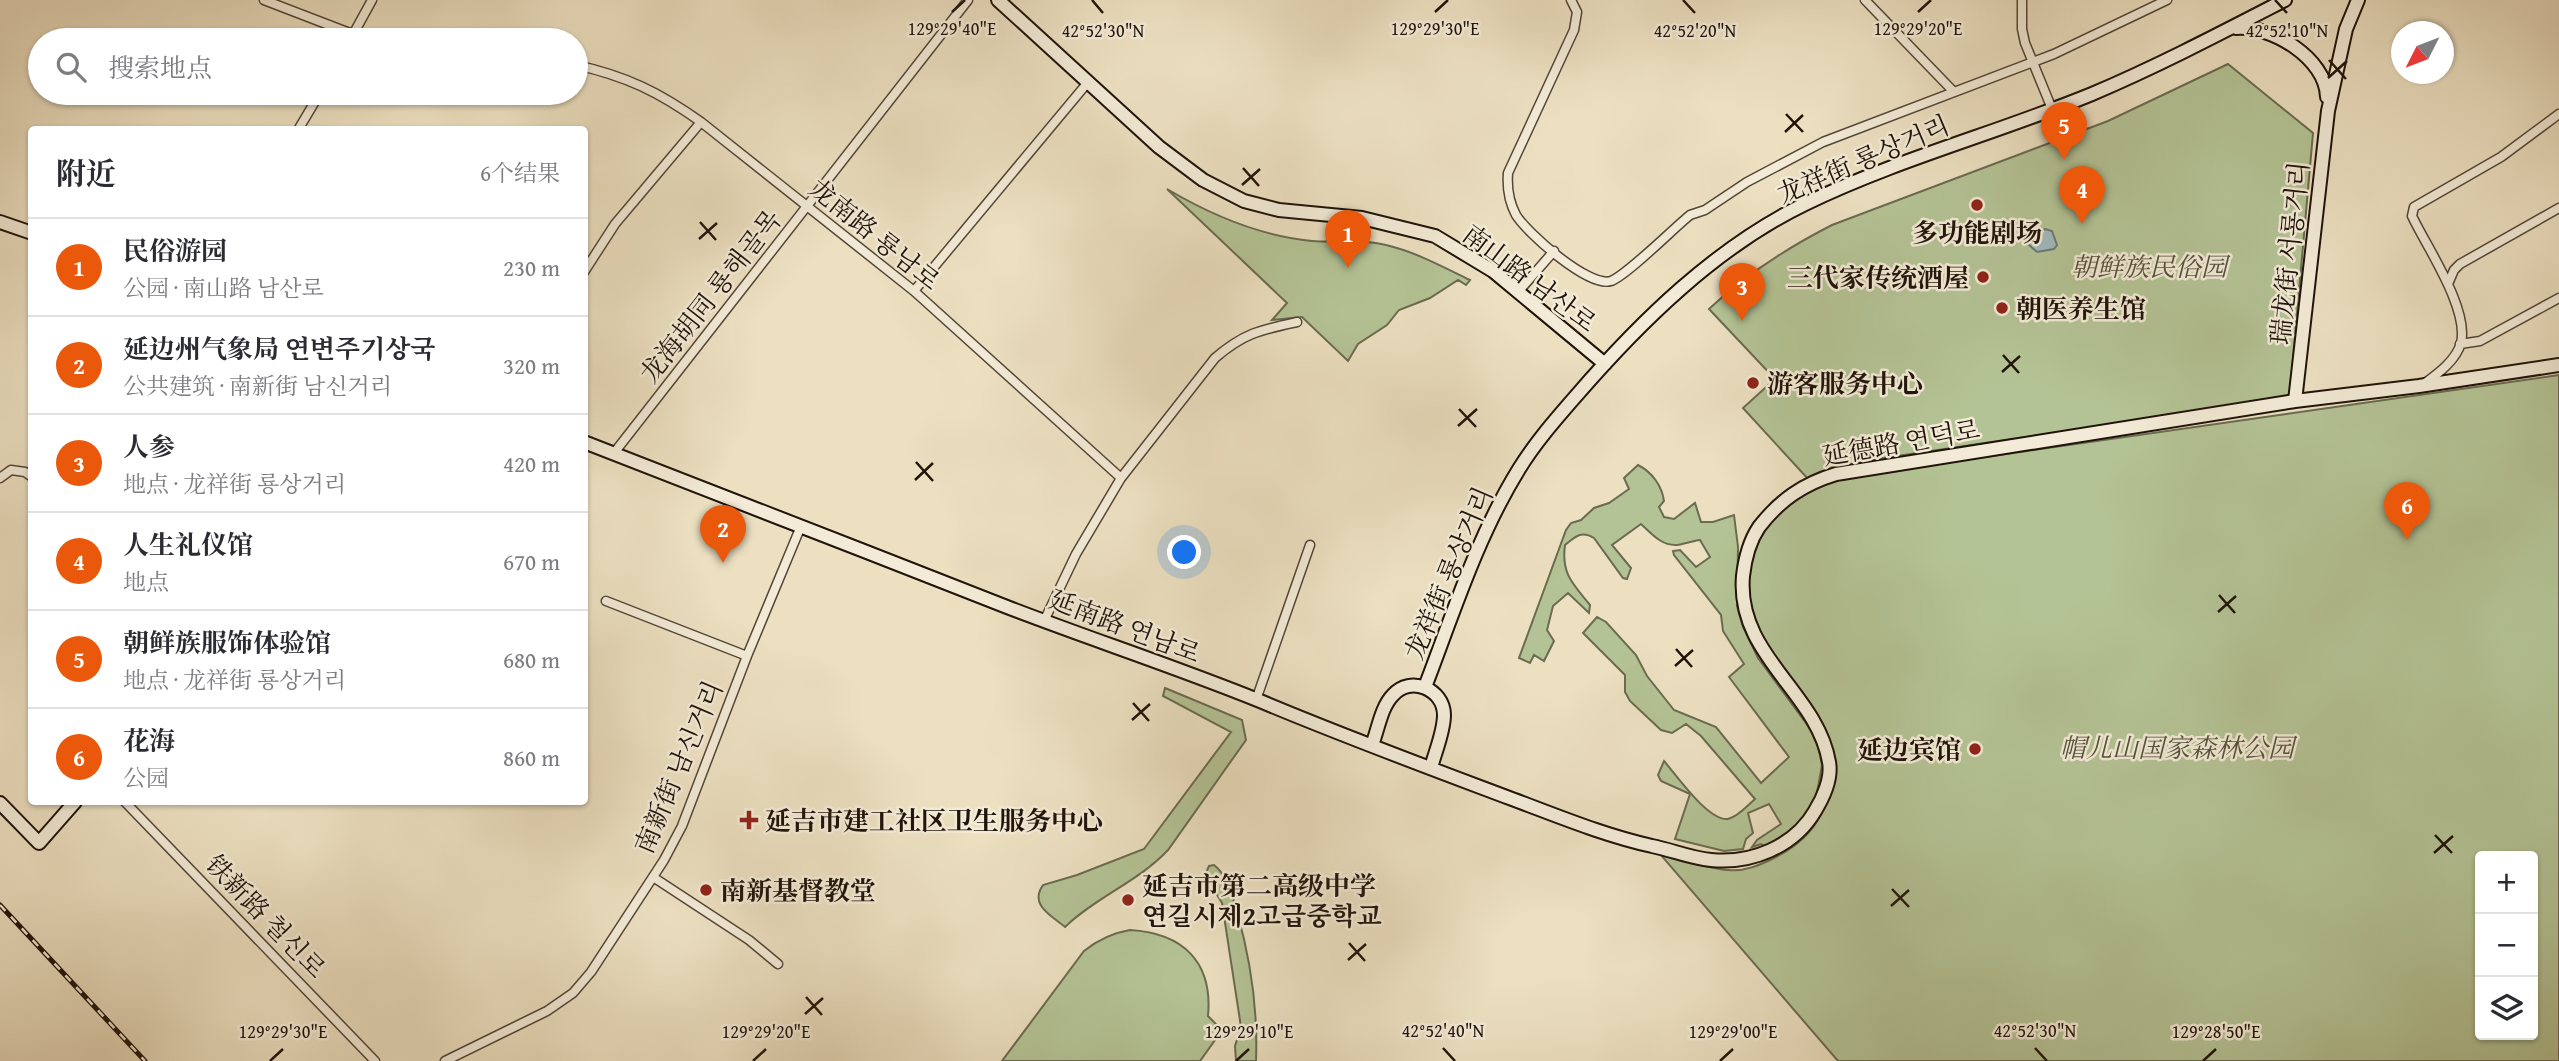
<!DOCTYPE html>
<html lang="zh">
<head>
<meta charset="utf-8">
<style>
  :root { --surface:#fff; --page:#f2f2f3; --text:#2b2b33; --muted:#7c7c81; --line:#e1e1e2; --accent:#ea580c }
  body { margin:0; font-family:"Gentium Book Plus","Noto Serif SC","Noto Serif KR",serif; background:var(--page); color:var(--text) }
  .controls { position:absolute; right:21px; bottom:21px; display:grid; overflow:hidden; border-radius:7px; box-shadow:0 2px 5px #0004 }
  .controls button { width:63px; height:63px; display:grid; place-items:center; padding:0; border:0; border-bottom:2px solid var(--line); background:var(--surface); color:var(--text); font:35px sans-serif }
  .compass { position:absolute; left:2391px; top:21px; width:63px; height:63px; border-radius:50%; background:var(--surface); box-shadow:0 2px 5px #0004; rotate:228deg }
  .you { position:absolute; left:1185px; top:553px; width:24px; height:24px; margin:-18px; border:5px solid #fff; border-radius:50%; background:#1a73e8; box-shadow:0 0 0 10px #1a73e833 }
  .badge { display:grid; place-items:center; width:46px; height:46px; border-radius:50%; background:var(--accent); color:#fff; font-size:23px; font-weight:700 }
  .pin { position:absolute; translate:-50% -58px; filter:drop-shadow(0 2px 4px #0008) }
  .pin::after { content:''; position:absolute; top:37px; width:24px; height:21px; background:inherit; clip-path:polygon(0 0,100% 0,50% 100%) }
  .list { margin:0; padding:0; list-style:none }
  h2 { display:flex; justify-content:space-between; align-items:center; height:91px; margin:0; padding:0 28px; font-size:30px }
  h2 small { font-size:23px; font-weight:400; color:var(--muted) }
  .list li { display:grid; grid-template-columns:46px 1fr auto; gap:21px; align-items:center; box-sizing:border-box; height:98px; padding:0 28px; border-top:2px solid var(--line) }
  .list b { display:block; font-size:26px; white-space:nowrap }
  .list p { margin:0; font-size:23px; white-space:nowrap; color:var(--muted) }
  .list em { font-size:23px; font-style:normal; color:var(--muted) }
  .icon { flex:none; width:38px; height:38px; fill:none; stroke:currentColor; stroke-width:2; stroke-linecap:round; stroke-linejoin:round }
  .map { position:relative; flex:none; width:2559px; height:1061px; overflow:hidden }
  .search { position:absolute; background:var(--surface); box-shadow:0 2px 5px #0004; left:28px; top:28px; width:560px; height:77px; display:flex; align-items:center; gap:18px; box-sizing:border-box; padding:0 24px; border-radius:38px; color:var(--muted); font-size:26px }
  .panel { position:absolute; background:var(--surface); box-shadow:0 2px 5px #0004; left:28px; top:126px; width:560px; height:679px; border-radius:7px }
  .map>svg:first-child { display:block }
  .green { fill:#b4c395; stroke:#6a6b50; stroke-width:2; fill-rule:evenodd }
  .water { fill:#9fbabf; stroke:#6c7777; stroke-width:2 }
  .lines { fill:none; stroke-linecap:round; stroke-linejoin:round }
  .street-casing { stroke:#524638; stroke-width:11 }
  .secondary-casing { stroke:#1f130a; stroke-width:16 }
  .street { stroke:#f3ebd7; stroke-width:8 }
  .secondary { stroke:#f3ebd7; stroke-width:12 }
  .rail-casing { stroke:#1f130a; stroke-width:5 }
  .rail { stroke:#f3ebd7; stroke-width:2.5; stroke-dasharray:8; stroke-linecap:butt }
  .ticks { fill:none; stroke:#1f130a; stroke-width:2.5 }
  .poi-dot { fill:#8f2418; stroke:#f3ebd7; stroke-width:2.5 }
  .labels { text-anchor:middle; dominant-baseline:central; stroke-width:5; stroke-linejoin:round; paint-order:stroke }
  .street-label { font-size:26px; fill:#1f130a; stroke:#f3ebd7 }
  .poi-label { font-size:26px; font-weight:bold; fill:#1f130a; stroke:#f3ebd7; text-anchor:start }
  .park-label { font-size:26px; font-style:italic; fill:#53513b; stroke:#f3ebd7 }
  .ticks-label { font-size:18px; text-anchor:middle; fill:#1f130a; stroke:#f3ebd7; stroke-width:5; stroke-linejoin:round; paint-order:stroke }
</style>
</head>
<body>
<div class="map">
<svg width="2559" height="1061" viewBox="0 0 2559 1061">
  <rect width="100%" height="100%" fill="#ece0c1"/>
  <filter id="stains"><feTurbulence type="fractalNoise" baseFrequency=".00286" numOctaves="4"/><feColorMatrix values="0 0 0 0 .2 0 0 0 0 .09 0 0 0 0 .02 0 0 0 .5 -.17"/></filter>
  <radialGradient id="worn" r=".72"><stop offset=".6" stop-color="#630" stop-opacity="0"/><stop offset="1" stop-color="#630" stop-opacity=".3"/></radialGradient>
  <path class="green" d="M2228,64L2313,133L2290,393L2284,399L1863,461L1831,470L1809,480L1743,408L1775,379L1709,309C1745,275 1789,247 1832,225L2108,121Z
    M1167,189C1211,215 1260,236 1312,241C1336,243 1363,239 1386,245C1416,252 1443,267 1470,280L1466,285L1458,280L1430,298L1399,310L1387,325L1358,344L1348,361L1302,317L1272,320L1287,303Z
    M2559,375V1061H1838L1660,854C1682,859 1705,868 1728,870C1744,872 1760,865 1774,858C1819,836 1834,802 1830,753C1804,708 1741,623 1746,571C1748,544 1769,518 1790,501C1803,491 1823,485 1838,478ZM2480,856H2533V1035H2480Z
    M1638,465C1652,472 1662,486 1664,501L1659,507L1664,517L1674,519L1695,503L1701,522H1713L1734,515L1738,547L1737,606L1743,627L1758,658L1811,730L1818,746L1822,765L1816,798L1803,823L1767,848L1761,844L1752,847L1757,840L1781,824L1769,804L1748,813L1753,833L1746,839L1743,849L1724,851L1675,839L1690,794L1661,781L1658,775L1664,761C1677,776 1708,821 1728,819C1738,817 1748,805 1755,799L1701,736L1686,724L1672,733L1661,730L1630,701L1625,692V675L1583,633L1597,617L1606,622L1636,655L1647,676L1674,710L1716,727L1761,783L1789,757L1729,677L1744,664L1723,631L1721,615L1674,555L1673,551L1680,550L1696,567L1710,557L1700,540C1692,541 1684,544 1677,545C1661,546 1651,533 1641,524L1612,545L1631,568L1627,579L1623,578L1594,538C1581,530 1575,537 1565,545C1561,574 1573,584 1590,605L1589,613L1568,593L1553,606L1547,630L1554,641L1544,661L1534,655L1530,663L1519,658L1566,530L1571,523L1581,520L1594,508L1609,503L1629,489L1624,478Z
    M1165,688L1242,720L1246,740L1168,850C1138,882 1096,897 1065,927C1051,915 1029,905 1043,885L1077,875L1144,849L1231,732L1163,696Z
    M1214,865C1229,877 1232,895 1237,912C1251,961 1258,1010 1256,1061H1236L1235,1046L1241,1027L1222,903L1205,875L1209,866Z
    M1130,930C1183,933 1213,962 1208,1016L1217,1025L1210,1035L1215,1040L1200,1061H1002L1084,951C1099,939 1112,933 1130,930Z"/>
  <path class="water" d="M2045,229L2052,231L2057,245L2054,249L2037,252L2028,244V236Z"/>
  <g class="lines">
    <g class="street-casing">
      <path id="street" d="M264,0L368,40
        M1571,0L1577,12L1574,30L1508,173C1507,186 1509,202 1516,215C1527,233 1589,288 1611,281C1627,275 1674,228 1690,215L1705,210L1747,182L1823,142L2054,54L2167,0
        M1865,0L1953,91
        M2022,0V29L2025,43L2052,109
        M350,40L372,0
        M576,65C626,76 659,92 701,122L914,291L1121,478
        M298,130L320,93
        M584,272L615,224L701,122
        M2448,284L2454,270L2460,264L2559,208
        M914,291L1089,81
        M1519,291L1554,251
        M2460,344L2480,341L2559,298
        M2425,383C2439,373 2456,360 2461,343C2469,310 2429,250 2415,222L2412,216L2414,207L2501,157L2559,114
        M614,453L968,0
        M0,478L11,470L25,472L32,477
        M606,601L747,656
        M1045,619L1076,554L1121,478L1215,358C1244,333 1260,330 1297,322
        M1256,700L1310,545
        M125,802L375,1061
        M653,877L749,940L778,964
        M445,1061L547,1011L573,993L591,972L664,860L682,826L747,656L801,526"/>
    </g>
    <g class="secondary-casing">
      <path id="secondary" d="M998,0L1159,147L1203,180L1244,201L1279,210L1362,218L1435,236L1493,271L1605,364
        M2236,28C2271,25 2326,58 2327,97
        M0,222L32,233
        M2295,401L2328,111L2346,29L2358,0
        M584,442C725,496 866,552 1007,607C1090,639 1176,667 1260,701C1343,736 1427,767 1512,799C1558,816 1603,835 1652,846C1672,850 1690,858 1711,860C1751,864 1794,847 1815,811C1823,798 1832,778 1829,762C1817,692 1736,655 1743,576C1745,558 1749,542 1759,527C1780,500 1803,484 1836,474L2295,401L2419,386L2559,365
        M1425,687C1453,614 1477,537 1519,469C1535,443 1555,420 1576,396C1640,322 1716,247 1805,204C1898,159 1997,133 2092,94C2158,66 2221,33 2285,0
        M1372,745C1378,730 1381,707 1393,695C1410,675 1444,689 1444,715C1444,732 1435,752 1431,768
        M0,803L39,843L75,802"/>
    </g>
    <use href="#street" class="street"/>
    <use href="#secondary" class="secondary"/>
    <g class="rail-casing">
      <path id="rail" d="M0,905L145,1061"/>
    </g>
    <use href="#rail" class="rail"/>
  </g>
  <path class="ticks" d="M1092,0L1103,13M1683,0L1695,13M2275,0L2287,13M952,12L965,0M1435,12L1448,0M1918,12L1931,0M2329,60L2346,79M2328,78L2347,61M1786,114L1803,132M1785,132L1803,115M1243,168L1259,186M1242,185L1260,169M700,222L716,240M699,239L717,223M2003,355L2019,373M2002,372L2020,356M1459,409L1476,427M1458,426L1477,409M916,462L933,481M915,480L933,463M2219,595L2235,613M2218,612L2236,596M1676,649L1692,667M1675,666L1693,650M1133,703L1149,721M1132,720L1150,704M2435,835L2452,853M2434,853L2453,836M1892,889L1909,907M1891,906L1909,890M1349,943L1365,961M1348,960L1366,944M806,997L822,1015M805,1014L823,998M1443,1048L1455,1061M2035,1048L2047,1061M270,1061L283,1049M753,1061L766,1049M1236,1061L1249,1049M1720,1061L1733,1049M2203,1061L2216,1049"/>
  <g class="poi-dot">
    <circle cx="1977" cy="205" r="7"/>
    <circle cx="1983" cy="277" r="7"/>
    <circle cx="2002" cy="308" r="7"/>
    <circle cx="1753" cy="383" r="7"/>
    <circle cx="1975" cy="749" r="7"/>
    <path d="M745.5 809.5h7v7h7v7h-7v7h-7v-7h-7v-7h7z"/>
    <circle cx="706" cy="890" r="7"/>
    <circle cx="1128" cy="900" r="7"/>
  </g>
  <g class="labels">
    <g class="street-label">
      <text transform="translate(1863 159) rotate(-23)">龙祥街 룡상거리</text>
      <text transform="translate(875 234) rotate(39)">龙南路 룡남로</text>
      <text transform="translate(2289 253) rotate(-84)">瑞龙街 서룡거리</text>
      <text transform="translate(1530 278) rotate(37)">南山路 남산로</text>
      <text transform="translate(710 296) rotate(-52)">龙海胡同 룡해골목</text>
      <text transform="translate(1901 442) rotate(-10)">延德路 연덕로</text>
      <text transform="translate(1448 573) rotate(-67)">龙祥街 룡상거리</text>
      <text transform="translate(1125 626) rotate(21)">延南路 연남로</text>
      <text transform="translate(678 767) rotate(-67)">南新街 남신거리</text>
      <text transform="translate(266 916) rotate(46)">铁新路 철신로</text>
    </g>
    <g class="poi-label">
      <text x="1977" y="232" text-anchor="middle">多功能剧场</text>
      <text x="1969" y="277" text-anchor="end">三代家传统酒屋</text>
      <text x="2016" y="308">朝医养生馆</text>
      <text x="1767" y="383">游客服务中心</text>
      <text x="1961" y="749" text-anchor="end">延边宾馆</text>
      <text x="765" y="820">延吉市建工社区卫生服务中心</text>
      <text x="1142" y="885">延吉市第二高级中学<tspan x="1142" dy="30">연길시제2고급중학교</tspan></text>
      <text x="720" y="890">南新基督教堂</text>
    </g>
    <g class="park-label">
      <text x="2149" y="266">朝鲜族民俗园</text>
      <text x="2177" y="747">帽儿山国家森林公园</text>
    </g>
  </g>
  <g class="ticks-label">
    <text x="952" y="35">129°29'40"E</text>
    <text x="1435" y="35">129°29'30"E</text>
    <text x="1918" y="35">129°29'20"E</text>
    <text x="1103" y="37">42°52'30"N</text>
    <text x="1695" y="37">42°52'20"N</text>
    <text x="2287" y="37">42°52'10"N</text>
    <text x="1443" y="1037">42°52'40"N</text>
    <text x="2035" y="1037">42°52'30"N</text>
    <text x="283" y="1038">129°29'30"E</text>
    <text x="766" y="1038">129°29'20"E</text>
    <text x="1249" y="1038">129°29'10"E</text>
    <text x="1733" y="1038">129°29'00"E</text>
    <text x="2216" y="1038">129°28'50"E</text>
  </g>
  <rect width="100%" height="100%" filter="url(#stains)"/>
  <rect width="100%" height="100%" fill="url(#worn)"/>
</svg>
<div class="controls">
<button>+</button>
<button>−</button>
<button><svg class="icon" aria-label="layers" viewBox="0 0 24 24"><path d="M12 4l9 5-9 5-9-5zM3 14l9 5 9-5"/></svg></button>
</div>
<svg class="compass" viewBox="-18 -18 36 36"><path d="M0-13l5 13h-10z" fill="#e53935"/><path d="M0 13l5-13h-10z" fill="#7c7c81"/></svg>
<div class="you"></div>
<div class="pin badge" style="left:1348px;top:268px">1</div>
<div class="pin badge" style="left:723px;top:563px">2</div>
<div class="pin badge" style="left:1742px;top:321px">3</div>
<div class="pin badge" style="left:2082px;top:224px">4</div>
<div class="pin badge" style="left:2064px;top:160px">5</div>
<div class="pin badge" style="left:2407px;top:540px">6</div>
<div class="search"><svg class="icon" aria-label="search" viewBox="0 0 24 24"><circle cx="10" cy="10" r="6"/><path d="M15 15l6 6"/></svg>搜索地点</div>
<section class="panel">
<h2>附近<small>6个结果</small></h2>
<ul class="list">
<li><span class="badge">1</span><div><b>民俗游园</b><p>公园 · 南山路 남산로</p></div><em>230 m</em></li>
<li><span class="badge">2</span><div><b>延边州气象局 연변주기상국</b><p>公共建筑 · 南新街 남신거리</p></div><em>320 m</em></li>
<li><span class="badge">3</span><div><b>人参</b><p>地点 · 龙祥街 룡상거리</p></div><em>420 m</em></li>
<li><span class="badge">4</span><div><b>人生礼仪馆</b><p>地点</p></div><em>670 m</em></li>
<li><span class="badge">5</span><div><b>朝鲜族服饰体验馆</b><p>地点 · 龙祥街 룡상거리</p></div><em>680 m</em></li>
<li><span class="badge">6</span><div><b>花海</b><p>公园</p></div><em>860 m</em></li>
</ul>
</section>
</div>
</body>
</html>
